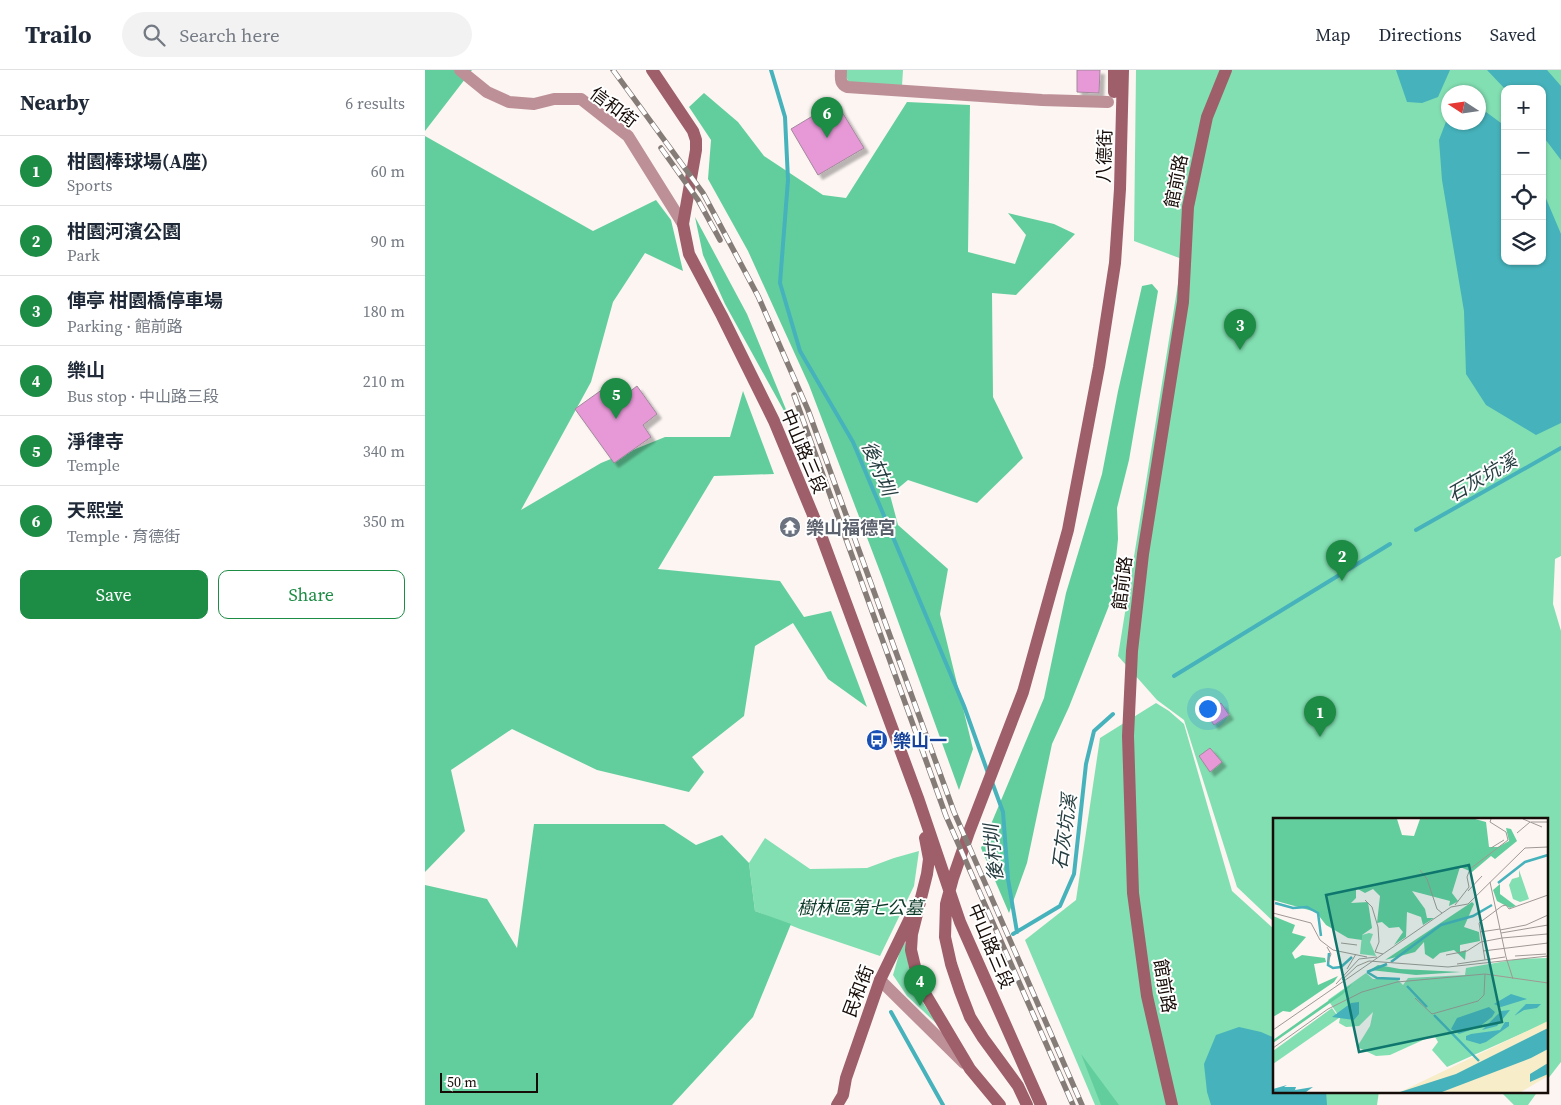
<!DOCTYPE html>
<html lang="en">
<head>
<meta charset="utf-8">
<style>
  :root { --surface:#fff; --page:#f2f2f3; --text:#1f2937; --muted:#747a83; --line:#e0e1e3; --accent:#1d8c45 }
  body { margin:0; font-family:"Source Serif 4","Noto Sans TC",serif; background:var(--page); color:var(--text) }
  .controls { position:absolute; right:15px; top:15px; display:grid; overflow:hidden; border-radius:10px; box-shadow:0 1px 4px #0004 }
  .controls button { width:45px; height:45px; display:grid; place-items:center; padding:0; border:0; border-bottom:1px solid var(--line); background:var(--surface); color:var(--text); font:25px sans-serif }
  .compass { position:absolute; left:1016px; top:15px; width:45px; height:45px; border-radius:50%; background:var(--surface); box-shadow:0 1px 4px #0004; rotate:282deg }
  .scale { position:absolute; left:15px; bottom:12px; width:98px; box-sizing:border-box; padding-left:5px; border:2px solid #170d08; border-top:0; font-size:14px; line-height:18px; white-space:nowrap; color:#170d08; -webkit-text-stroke:4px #fff; paint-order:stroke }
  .you { position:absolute; left:782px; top:638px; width:18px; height:18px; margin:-12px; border:4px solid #fff; border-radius:50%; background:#1a73e8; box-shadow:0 0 0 8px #1a73e833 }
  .badge { display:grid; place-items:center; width:32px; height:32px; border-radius:50%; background:var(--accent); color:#fff; font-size:16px; font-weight:700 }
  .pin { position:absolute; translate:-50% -41px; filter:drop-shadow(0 1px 2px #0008) }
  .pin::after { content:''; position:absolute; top:26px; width:18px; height:15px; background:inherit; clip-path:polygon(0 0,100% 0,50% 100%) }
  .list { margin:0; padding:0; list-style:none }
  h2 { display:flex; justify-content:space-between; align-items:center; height:65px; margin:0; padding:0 20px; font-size:21px }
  h2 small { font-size:16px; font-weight:400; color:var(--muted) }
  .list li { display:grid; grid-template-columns:32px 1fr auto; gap:15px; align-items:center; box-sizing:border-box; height:70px; padding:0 20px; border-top:1px solid var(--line) }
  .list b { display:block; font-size:19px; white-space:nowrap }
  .list p { margin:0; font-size:16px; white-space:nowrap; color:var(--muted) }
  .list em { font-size:16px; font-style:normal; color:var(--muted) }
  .actions { display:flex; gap:10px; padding:15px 20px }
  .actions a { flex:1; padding:11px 0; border:1px solid var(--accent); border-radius:10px; text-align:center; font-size:18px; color:var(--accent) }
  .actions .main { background:var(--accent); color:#fff }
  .icon { flex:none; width:28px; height:28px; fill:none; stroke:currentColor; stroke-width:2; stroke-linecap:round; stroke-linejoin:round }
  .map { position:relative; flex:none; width:1136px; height:1035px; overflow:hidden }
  header { display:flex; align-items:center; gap:30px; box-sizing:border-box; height:70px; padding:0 25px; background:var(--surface); border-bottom:1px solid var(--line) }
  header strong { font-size:24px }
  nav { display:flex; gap:28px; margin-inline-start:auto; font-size:18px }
  .search { width:350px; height:45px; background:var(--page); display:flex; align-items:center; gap:12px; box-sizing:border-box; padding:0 18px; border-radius:28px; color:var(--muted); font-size:19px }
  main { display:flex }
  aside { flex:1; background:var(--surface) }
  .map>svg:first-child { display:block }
  .green { fill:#82dfb2; fill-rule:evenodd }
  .forest { fill:#63ce9d }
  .water { fill:#46b2bb }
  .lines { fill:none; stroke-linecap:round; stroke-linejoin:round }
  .stream { stroke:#46b2bb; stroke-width:4 }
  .building { fill:#e799d7; stroke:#a2889c; filter:url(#shadow) }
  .street { stroke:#bd9097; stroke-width:12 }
  .secondary { stroke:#9e5f6a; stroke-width:12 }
  .rail-casing { stroke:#857c78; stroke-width:5.5 }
  .rail { stroke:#fff; stroke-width:4; stroke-dasharray:11; stroke-linecap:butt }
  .labels { text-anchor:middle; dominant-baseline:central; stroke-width:4; stroke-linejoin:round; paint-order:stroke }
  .street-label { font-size:18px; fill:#170d08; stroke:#fff }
  .worship-label { font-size:18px; font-weight:bold; fill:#5b616d; stroke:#fff; text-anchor:start }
  .transit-label { font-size:18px; font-weight:bold; fill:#164399; stroke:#fff; text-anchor:start }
  .park-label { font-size:18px; font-style:italic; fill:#0b3b28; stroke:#fff }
  .water-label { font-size:19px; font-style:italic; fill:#263e41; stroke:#fff }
  .inset-river { fill:none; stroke:#46b2bb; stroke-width:2.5 }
  .inset-road { fill:none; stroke:#a09894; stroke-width:1 }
  .view { fill:#0f766e; fill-opacity:0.15; stroke:#0f766e; stroke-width:2.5 }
  .inset-edge { fill:none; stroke:#170d08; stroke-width:2.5 }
</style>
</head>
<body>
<header>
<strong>Trailo</strong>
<div class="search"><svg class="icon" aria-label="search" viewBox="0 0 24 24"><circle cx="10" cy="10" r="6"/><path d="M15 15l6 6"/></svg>Search here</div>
<nav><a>Map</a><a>Directions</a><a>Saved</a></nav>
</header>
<main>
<aside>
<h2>Nearby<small>6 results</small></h2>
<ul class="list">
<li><span class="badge">1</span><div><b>柑園棒球場(A座)</b><p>Sports</p></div><em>60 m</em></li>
<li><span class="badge">2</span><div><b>柑園河濱公園</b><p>Park</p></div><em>90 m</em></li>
<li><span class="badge">3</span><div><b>俥亭 柑園橋停車場</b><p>Parking · 館前路</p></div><em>180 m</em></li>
<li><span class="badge">4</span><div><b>樂山</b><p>Bus stop · 中山路三段</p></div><em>210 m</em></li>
<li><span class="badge">5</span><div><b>淨律寺</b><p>Temple</p></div><em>340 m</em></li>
<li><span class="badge">6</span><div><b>天熙堂</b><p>Temple · 育德街</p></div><em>350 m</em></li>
</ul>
<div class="actions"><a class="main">Save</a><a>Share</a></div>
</aside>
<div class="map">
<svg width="1136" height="1035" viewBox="0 0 1136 1035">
  <defs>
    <filter id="shadow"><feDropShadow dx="4.5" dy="4.5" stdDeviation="1" flood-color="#0004"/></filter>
  </defs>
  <rect width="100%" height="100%" fill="#fcf5f2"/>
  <path class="green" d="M418,0H478L477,16L424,13Z
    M711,0H1136V486L1130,489L1128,534L1136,561V992L1122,1010V749H850V853L812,817L759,650L732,630L693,586L757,189L709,171ZM1080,19H1117V191H1080ZM1024,22H1054V52H1024Z
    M731,633L744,641L759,654L807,821L850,860V1021H954L952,1035H670L600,870L651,830L675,668Z
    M340,768L385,799L442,798L469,788L494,781L489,816L455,886L375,859L330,841L324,793Z
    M480,873L487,916L512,954L482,926L468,905L477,874Z
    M1075,1021H1113L1103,1035H1089Z"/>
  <path class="forest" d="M0,0H47L0,61Z
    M279,23L313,52L339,86L398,125L421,128L482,32L545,35L543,182L590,194L601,165L583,143L629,154L650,164L591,225L567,223L568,327L598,388L552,433L483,410L465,425L473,455L523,499L515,544L548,679L534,720L457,507L384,315L323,181L283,109L286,70L264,37Z
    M0,66L168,161L231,130L246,150L258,201L220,183L188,232L166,312L96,440L176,393L240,367H305L318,321L349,404L289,406L233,499L355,511L379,547L406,541L442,637L403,609L368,553L330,576L319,646L267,687L279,702L264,722L172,700L87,659L26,700L40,761L0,802Z
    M270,147L322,244L369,359L300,234L278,185Z
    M727,214L733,221L704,390L692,438L693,469L687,528L644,637L627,674L602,793L584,843L556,778L619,628L641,523L677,404L693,321L717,216Z
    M109,754H239L271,775L297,765L324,793L330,841L366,854L328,947L247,1035H0V815L62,829L92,878Z
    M656,984L694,1035H676Z"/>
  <path class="water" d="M971,0H1025L1013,27L997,33L982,32Z
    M1062,0H1122L1136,16V90L1117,65V19H1080Z
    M1057,39L1080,56V191H1117V119L1136,164V353L1111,365L1061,335L1041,304L1039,241L1017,110L1014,70L1022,49L1024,52H1054V40Z
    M814,957L836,962L850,968V1021H901L902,1035H786L782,1022L779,994L791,965Z"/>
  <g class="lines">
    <path class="stream" d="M346,0L360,47L363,110L355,213L375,281L428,372L539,636L563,703
      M991,460L1136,378
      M749,606L965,474
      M567,712L578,742L583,809L592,862
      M588,864L635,836L649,804L661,694L669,661L688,644
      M466,942L518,1035"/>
  </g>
  <path class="building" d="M652,0H675L674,23L652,22Z
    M411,32L439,78L393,105L366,59Z
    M185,314L195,329L212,316L232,344L218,355L226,367L189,393L150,339Z
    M796,633L804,645L789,655L781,643Z
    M785,678L797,692L785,702L774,686Z"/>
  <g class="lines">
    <path class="street" d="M35,0L62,22L84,32L109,34L129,29H156L203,66L258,154
      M416,0C416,8 414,13 422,17L617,30L683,32
      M455,910L539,993"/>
    <path class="secondary" d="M227,0L268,61L271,70V80L258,154L264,184L297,246L349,351L393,457L493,728L535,852L616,1035
      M689,22V0
      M500,768L504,789L502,804L487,864L486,880L491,901L498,920L545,999L575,1035
      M412,1035L418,1025L421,1008L455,910L487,844
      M602,1035L593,1016L558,968L545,947L535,921L526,894L520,867L521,834L528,808L544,762L598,622L643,460L674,297L690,193L695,119L698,0
      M747,1035L722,926L708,823L703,666L707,581L718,484L758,232L763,137L782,47L801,0"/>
    <g class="rail-casing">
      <path id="rail" d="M188,0L278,123L333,226L383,340L529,742L657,1035
        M236,78L273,130L295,170
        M369,325L521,746L648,1035"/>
    </g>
    <use href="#rail" class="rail"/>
  </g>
  <defs>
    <g id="temple-disc" transform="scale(1.125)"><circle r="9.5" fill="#6b7280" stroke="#fff"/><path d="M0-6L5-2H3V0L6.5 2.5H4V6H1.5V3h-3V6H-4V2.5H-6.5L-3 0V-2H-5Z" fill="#fff"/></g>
    <g id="bus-disc" transform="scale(1.125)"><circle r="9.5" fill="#1a4fb4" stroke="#fff"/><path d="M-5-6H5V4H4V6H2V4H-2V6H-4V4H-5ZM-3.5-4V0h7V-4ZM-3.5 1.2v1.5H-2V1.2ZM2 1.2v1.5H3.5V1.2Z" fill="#fff"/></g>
  </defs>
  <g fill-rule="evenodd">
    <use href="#temple-disc" x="365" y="457"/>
    <use href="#bus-disc" x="452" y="670"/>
  </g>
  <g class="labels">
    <g class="street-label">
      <text transform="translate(189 37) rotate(37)">信和街</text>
      <text transform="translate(679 86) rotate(-88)">八德街</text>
      <text transform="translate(751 111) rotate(-79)">館前路</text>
      <text transform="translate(379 381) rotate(67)">中山路三段</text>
      <text transform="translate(697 513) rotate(-83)">館前路</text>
      <text transform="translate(566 876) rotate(67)">中山路三段</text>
      <text transform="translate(740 916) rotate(80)">館前路</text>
      <text transform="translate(433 921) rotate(-69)">民和街</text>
    </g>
    <g class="worship-label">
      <text x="381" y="457">樂山福德宮</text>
    </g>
    <g class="transit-label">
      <text x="468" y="670">樂山一</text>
    </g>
    <g class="park-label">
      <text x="435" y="837">樹林區第七公墓</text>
    </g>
    <g class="water-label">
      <text transform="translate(454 398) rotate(67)">後村圳</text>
      <text transform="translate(1057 407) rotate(-30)">石灰坑溪</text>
      <text transform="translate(639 762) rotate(-82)">石灰坑溪</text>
      <text transform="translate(568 783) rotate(-95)">後村圳</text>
    </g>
  </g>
  <g transform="translate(848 748)">
    <rect width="275" height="275" fill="#fcf5f2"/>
    <path d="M246,52L256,81L247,84L240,81L236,67L239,61L246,59ZM96,115L100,116L97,124L103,138L87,136L89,117ZM275,140V204L174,249L159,232L165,224L161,217L117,237L103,238L84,229L97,208L100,194L86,208L73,209L66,205L67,200L55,182L93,155L100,161L123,160L130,167L135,160L192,157L193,150L245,141ZM59,190L66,200L0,246V233Z" fill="#82dfb2"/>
    <path d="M0,1H124L129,17L141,18L147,1H202L213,4L216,29H225L236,23L233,10L238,11L244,23L222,41L218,38L199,54L187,49L179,75L185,83L182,85L176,88L177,83L139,73L152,91L154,100H161L150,107L148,99L134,94L133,119L121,127L130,114L126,109L116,110L109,104L104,105L107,78L100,71L92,75L83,70V80L78,85L95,84L99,110L89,117V122L75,120L53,107L43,94L0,82ZM227,66V76L243,88L237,90L224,83L220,72ZM199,84L201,86L191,109L206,114L207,123L187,127V134L193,132L192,142L181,132L167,135L160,141L152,136L151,124L142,134L112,142ZM0,98L22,107L19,115L33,119L19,135L22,141L29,137L52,140L53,144L41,146L45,167L65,158L61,164L17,194L10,193L0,199ZM105,147L127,151L188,154L143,157L97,152ZM79,166L70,176L0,225V222Z" fill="#63ce9d"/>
    <path d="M275,203V258L248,274H127Z" fill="#f7edc8"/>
    <path d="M238,176L254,181L228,189L221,186ZM86,184V196L81,202L59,199L78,185ZM253,186H268L264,190L251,192L241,198ZM216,189L222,194L219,199L206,209L186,216L178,211L184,200ZM237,192L224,208L209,212L228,193ZM232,204H236V208L213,224L207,226L193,222V218L198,216L227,212ZM275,210V231L258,240L169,274H127L183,256ZM275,245V256L257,264V256ZM14,267L11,269H23L22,272L40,269L33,274H0V271Z" fill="#46b2bb"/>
    <path class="inset-river" d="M225,65L252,44L275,37M2,85L20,90L34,89L45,95L48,118M56,135L55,147L60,150L68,149L79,139M118,144L168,107L200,98L219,87M94,154L114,146M94,154L104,160L127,161M134,168L154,189M161,197L206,243"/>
    <path class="inset-road" d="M250,1L269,9M258,4H275M244,15L257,4M218,30L231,22M147,52L154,61L164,91L169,95M217,64L233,139M195,73L209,58M92,82L99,89L105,109L106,124L102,134L110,136M182,87L196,69L194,59L197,51L235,22L233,14L217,4L218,1M0,95L38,105L47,122L60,132L94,139M227,112L253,107L275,97M207,114L227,111M228,115L275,107M68,125L84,127M54,129L58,136L55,144M210,133L275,125M173,137L194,133L208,124L229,120L274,116M242,138L273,136M233,139L240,161M212,142L206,105L229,88L233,87L236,91L275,77M184,146L232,139M74,151L83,136M69,162L84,148L96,143L175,149L275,138M63,166L86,141L104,139M142,180L159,196L205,183L211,177L212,156M0,212L178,89L195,86L252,30L275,29M0,230L55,191L89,174L124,164L212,156L275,165"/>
    <path class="view" d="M196,47L229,204L86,234L53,77Z"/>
    <rect width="275" height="275" class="inset-edge"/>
  </g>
</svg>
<div class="controls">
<button>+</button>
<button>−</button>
<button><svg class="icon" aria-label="locate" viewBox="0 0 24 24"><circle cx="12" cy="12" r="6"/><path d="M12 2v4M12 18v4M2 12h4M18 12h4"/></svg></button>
<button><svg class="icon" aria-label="layers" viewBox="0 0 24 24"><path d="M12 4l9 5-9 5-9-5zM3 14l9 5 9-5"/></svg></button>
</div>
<svg class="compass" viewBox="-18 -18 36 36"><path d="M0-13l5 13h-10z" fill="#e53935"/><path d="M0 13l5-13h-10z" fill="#747a83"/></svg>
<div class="scale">50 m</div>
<div class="you"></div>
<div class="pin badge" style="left:895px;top:667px">1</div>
<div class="pin badge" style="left:917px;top:511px">2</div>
<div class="pin badge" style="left:815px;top:280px">3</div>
<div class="pin badge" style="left:495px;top:936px">4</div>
<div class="pin badge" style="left:191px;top:349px">5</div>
<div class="pin badge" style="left:402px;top:68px">6</div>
</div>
</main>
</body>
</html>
